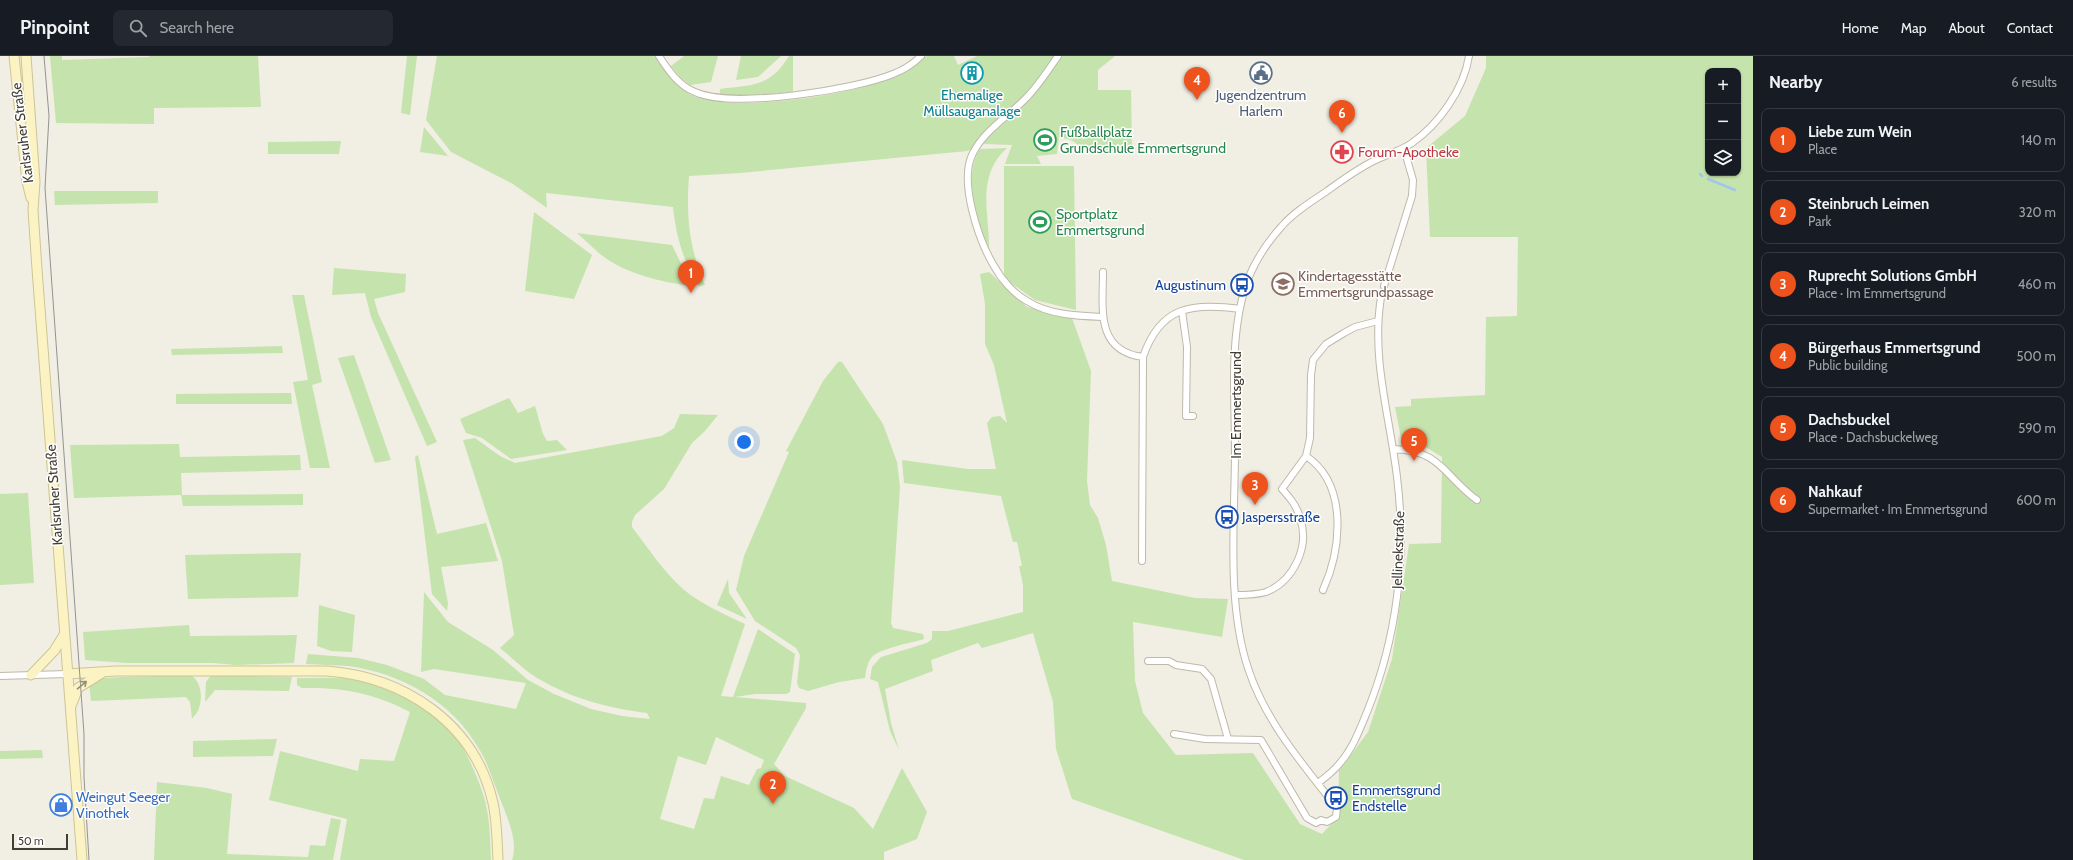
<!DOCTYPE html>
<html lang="en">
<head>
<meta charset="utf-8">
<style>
  :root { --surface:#171b24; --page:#242831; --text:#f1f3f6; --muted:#9ea1a6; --line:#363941; --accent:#ee521d }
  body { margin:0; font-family:Cabin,sans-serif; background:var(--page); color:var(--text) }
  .controls { position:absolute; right:12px; top:12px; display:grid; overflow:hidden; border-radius:8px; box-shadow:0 1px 3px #0004 }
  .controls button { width:36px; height:36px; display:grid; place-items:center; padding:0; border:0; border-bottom:1px solid var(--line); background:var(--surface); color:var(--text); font:20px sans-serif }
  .scale { position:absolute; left:12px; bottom:10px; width:56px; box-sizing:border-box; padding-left:4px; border:2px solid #423e34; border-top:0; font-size:11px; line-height:14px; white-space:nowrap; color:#423e34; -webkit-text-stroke:3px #fff; paint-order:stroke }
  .you { position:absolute; left:744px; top:386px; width:14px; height:14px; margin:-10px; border:3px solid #fff; border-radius:50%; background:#1a73e8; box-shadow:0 0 0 6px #1a73e833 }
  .badge { display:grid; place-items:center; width:26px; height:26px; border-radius:50%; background:var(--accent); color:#fff; font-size:13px; font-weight:700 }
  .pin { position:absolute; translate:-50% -33px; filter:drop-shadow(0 1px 2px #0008) }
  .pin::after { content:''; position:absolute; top:21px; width:14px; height:12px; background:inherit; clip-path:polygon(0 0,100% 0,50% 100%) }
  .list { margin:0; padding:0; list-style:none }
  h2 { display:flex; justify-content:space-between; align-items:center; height:52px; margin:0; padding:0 16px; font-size:17px }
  h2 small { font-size:13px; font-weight:400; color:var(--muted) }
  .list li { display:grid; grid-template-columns:26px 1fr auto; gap:12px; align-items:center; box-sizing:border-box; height:64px; margin:0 8px 8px; padding:0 8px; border:1px solid var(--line); border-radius:8px }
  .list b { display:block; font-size:15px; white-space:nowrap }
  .list p { margin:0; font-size:13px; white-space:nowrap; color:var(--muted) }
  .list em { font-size:13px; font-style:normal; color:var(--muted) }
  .icon { flex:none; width:22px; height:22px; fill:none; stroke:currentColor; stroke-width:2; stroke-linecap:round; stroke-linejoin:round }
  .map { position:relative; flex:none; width:1753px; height:804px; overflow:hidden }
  header { display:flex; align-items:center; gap:24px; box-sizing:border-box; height:56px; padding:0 20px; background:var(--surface); border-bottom:1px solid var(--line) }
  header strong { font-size:19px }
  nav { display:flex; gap:22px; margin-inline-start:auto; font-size:14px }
  .search { width:280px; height:36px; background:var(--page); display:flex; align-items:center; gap:10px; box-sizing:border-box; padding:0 14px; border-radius:8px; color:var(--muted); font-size:15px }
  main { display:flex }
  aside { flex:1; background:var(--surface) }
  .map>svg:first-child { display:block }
  .green { fill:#c5e3ad; fill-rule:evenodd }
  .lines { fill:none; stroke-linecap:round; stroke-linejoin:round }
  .stream { stroke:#a2c5eb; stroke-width:2.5 }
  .minor-tunnel { stroke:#cecbc0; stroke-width:6; stroke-dasharray:6 3; stroke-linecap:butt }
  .minor-casing { stroke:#beb9aa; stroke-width:8 }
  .secondary-casing { stroke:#cec595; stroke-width:11 }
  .minor { stroke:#fff; stroke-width:6 }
  .secondary { stroke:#fbf3c3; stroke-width:9 }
  .tram { stroke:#939393; stroke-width:1 }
  .oneway { stroke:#958f74 }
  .labels { text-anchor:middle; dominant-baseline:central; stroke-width:3; stroke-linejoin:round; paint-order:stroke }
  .culture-label { font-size:14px; fill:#0d838f; stroke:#fff }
  .service-label { font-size:14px; fill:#4e5e75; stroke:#fff }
  .leisure-label { font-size:14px; fill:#27864d; stroke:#fff; text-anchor:start }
  .street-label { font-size:14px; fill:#423e34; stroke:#fff }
  .health-label { font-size:14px; fill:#be3a42; stroke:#fff; text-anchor:start }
  .education-label { font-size:14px; fill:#785e54; stroke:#fff; text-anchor:start }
  .transit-label { font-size:14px; fill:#164399; stroke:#fff; text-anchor:start }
  .shop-label { font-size:14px; fill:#366cbe; stroke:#fff; text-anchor:start }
</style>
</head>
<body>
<header>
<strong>Pinpoint</strong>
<div class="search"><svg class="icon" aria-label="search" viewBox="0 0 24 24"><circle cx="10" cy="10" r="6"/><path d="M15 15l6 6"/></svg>Search here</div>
<nav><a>Home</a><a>Map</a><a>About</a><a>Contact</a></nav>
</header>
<main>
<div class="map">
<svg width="1753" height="804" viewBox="0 0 1753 804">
  <rect width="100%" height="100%" fill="#f1eee3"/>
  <path class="green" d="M50,0H62V4L149,1V0H258L261,51L154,52V68L56,67Z
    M407,0H417L410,59L401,57Z
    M437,0H654C663,12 673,27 686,36C718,59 843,40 880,26C887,24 895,22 902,18C912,14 918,5 927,0C933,0 947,0 954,0L958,9L977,0H1115L1098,14V34H1131L1132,96L1087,95L1071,84L1059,81L1057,98L1037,100L1041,108H1005L1012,89L984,88L967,95L740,117L689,120C686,160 689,192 705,229L699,230C683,205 676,180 673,151L546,137L547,152L513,128L451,96L426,64Z
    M684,0H718L711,26L690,29L680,21L671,10Z
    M741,0H781L758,21L736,24Z
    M789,0H793V36L743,40L720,39V33C753,29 770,31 789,0Z
    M1486,0H1753V804H1244L1072,743L1056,693L1053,646L1033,577L982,592L978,587L931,604L933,615L885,633L891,667L899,694L890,675L878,626L870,623L872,611L881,601L927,587L932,583V575H948L1023,556V529L1019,510H1022L1017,486H1013L1001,440L904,427L902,404L968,413H996L987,367L992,361L1000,360L1007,367L994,309L985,288V248L980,218L989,216L1027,251L1072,262L1091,315L1087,425L1090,449L1098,462L1106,489L1112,525L1195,542L1228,543L1222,581L1133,566L1135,625L1143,657L1176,699L1253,697L1300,768L1322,778L1338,761L1339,715L1368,676L1392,603L1409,488L1441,487L1442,401L1411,382H1401L1395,351L1411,350V343L1485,339L1486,261L1517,260L1518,181H1430L1426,92L1465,60L1486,12ZM1708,15H1738V117H1708Z
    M424,71L448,100L420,96Z
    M341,85L339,98H268V86Z
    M1007,92C975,121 990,158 989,195C978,169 962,119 980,93Z
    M1004,110H1074L1076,254L1035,244L1004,222Z
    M54,135H158V147L55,149Z
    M534,156L592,199L574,243L525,235Z
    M577,177L672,189L692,230C661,226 625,218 600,198C592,191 585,184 577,177Z
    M334,212L406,218L405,236L374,243L378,257L437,386L427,390L371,261L365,237L332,239Z
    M292,239H304L322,326L312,329L330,412H310L293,326L308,324Z
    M282,290L283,297L172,299L171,293Z
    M354,299L391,404L375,407L338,302Z
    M838,306H842L883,368L897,406L900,431L891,567L893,572L923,578L924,583C911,587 881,592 872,601C867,607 866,615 865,622L839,626L808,635L799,632L797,627L800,599L796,592L755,565L736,534L744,500L789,396L786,395L823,325Z
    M291,337L292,348H176V338Z
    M509,342L518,357L535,350L543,378L547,385L557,384L567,394L511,403L482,382L466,377L460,363Z
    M680,358L718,359L705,375L692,387L664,433L635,459L632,466V471C648,492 663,515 683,533C701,548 724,558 745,568L721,640L733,641L758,573L795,598L790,636L786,638H755L735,641L806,647V652L774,708L785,720L854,752L873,773L902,712L927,756L917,783L884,796V804H512C519,784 506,759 499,740C493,725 488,707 479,693C453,646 401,617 348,610C334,609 320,609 306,608L308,598L358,602L387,609L424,623L445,639L516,653L526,627L434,613L421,616L424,536L448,566L493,594L528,624L554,638L591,653L622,660L650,663L647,657C606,652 566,641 531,618C520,610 510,600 500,592L514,579L502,505L463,384L475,382L500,400L515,407L662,380L674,372ZM716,681L764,704L761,712L757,713L749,729L721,720L714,743L704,742L694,773L660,763L678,700L706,709Z
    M179,388L180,401L300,399L301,414L181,417L182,439L303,438V449L183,450L181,439L74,442L70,389Z
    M418,399L437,478L486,467L498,505L441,511L448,547L447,555L432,538L415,401Z
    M28,437L34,527L0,529V438Z
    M301,497L298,541L188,543L185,499Z
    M728,523L729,537L747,563L717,549Z
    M319,549L355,559L352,596L331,595L317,590Z
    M189,569L190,580L297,579L294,607L236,609L213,607H126L85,604L83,576Z
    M191,619C201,626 203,640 199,652C198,656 194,660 192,663L190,646L186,641L91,645L89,626L105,622L121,621Z
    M211,619L292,621L289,635L215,634L205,646L206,626Z
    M297,622C321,622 347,620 370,626C398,633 427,651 448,671C462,685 477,719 483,738C490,759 490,782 491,804H340L347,763L269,744L280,695L358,715L360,703L394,705L410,656C375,637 341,631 302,632L297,629Z
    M277,683L273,700L193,701V685Z
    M42,694L43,702L0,703V695Z
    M157,726L207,732L232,738L227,798L308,801L310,789L325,790L331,762L341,764L333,804H154Z"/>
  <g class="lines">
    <path class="stream" d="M1700,118L1702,120
      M1708,123L1735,134"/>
    <path class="minor-tunnel" d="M1381,241L1384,230"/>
    <g class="minor-casing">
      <path id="minor" d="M659,0C668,14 679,30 695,36C733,53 854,34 893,18C904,14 913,8 921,0
        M1058,0C1049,13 1040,27 1029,39C1011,59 985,73 973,97C958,125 979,185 994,210C1001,223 1014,238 1027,245C1049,259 1078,260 1103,261
        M1103,216C1103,252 1095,295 1143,301L1142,505
        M1384,230L1412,140L1413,124L1404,93
        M1182,255L1187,291L1186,360H1193
        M1143,301C1160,251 1191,246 1240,253
        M1393,393C1441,394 1444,420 1477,444
        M1323,534C1341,494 1349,429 1306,400L1310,382L1311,319L1313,304L1326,288L1344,277L1355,271L1378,265
        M1235,539C1246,539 1256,539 1266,536C1294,525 1310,490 1300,462C1297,450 1290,442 1282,433L1306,400
        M1148,605H1169L1176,609L1202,613L1211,623L1228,683
        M0,620L67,618
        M1174,678L1205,683L1261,684L1307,762L1316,767L1321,764L1327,766L1336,761L1337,752C1304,710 1266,666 1249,615C1226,550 1235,462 1235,394C1235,345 1230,292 1242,243C1248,216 1263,191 1282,170C1294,156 1311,146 1327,135C1344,123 1361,110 1380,102C1391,97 1402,94 1412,87C1439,68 1464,33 1469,0
        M1318,727C1326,721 1334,715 1340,707C1353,692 1360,673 1367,656C1397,582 1407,501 1397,421C1390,361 1371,303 1381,241"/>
    </g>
    <g class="secondary-casing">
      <path id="secondary" d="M14,0L27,126L31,142
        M26,0L35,126L33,154L37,213L82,804
        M67,618L116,615H327C404,621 475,667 493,747C497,765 497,785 498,804
        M31,619L54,595L64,579
        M71,650L78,632L102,617"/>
    </g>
    <use href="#minor" class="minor"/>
    <use href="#secondary" class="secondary"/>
    <path class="tram" d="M44,0L49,60L45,132L84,678V721L89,804"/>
  </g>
  <defs><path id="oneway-shaft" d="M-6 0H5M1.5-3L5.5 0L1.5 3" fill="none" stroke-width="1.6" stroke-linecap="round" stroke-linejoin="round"/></defs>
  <use class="oneway" href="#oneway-shaft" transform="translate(82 629) rotate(-40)"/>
  <defs>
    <g id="building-ring" transform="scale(1.15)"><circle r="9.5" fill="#fff" stroke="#0f9aa8" stroke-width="1.5"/><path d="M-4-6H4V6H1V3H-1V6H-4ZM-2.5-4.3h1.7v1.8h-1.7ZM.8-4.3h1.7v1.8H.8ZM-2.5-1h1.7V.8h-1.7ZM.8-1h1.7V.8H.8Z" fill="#0f9aa8"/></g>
    <g id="civic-ring" transform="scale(1.15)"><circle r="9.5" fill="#fff" stroke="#5c6f8a" stroke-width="1.5"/><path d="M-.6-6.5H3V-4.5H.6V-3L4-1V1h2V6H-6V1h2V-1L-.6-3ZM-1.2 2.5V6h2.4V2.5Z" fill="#5c6f8a"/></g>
    <g id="stadium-ring" transform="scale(1.15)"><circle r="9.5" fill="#fff" stroke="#2e9e5b" stroke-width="1.5"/><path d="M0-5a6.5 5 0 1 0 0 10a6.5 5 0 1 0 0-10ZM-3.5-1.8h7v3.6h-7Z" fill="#2e9e5b"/></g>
    <g id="pharmacy-ring" transform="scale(1.15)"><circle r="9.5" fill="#fff" stroke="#e0444e" stroke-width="1.5"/><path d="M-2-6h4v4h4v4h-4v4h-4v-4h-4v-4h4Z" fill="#e0444e"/></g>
    <g id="school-ring" transform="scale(1.15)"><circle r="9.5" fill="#fff" stroke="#8d6e63" stroke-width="1.5"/><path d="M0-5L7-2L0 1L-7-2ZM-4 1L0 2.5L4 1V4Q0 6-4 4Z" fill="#8d6e63"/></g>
    <g id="bus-ring" transform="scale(1.15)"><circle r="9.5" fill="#fff" stroke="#1a4fb4" stroke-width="1.5"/><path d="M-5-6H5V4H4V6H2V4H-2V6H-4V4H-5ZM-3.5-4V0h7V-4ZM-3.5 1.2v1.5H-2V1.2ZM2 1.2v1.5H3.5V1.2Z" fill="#1a4fb4"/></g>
    <g id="shop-ring" transform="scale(1.15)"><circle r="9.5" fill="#fff" stroke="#3f7fe0" stroke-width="1.5"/><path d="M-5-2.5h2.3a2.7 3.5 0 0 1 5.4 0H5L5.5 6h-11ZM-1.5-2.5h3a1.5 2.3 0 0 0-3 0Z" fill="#3f7fe0"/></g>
  </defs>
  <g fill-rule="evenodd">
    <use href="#building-ring" x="972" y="17"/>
    <use href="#civic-ring" x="1261" y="17"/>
    <use href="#stadium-ring" x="1045" y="84"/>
    <use href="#pharmacy-ring" x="1342" y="96"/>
    <use href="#stadium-ring" x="1040" y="166"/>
    <use href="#school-ring" x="1283" y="228"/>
    <use href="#bus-ring" x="1242" y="229"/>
    <use href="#bus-ring" x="1227" y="461"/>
    <use href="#bus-ring" x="1336" y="742"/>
    <use href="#shop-ring" x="61" y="749"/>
  </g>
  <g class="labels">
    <g class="culture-label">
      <text x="972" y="39">Ehemalige<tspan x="972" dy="16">Müllsauganalage</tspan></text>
    </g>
    <g class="service-label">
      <text x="1261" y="39">Jugendzentrum<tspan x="1261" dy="16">Harlem</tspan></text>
    </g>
    <g class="leisure-label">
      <text x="1060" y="76">Fußballplatz<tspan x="1060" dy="16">Grundschule Emmertsgrund</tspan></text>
      <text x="1056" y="158">Sportplatz<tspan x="1056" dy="16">Emmertsgrund</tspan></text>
    </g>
    <g class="street-label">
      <text transform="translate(22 77) rotate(-97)">Karlsruher Straße</text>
      <text transform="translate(1236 349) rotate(-90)">Im Emmertsgrund</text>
      <text transform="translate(54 439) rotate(-94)">Karlsruher Straße</text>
      <text transform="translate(1398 494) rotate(-88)">Jellinekstraße</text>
    </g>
    <g class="health-label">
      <text x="1358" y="96">Forum-Apotheke</text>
    </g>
    <g class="education-label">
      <text x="1298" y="220">Kindertagesstätte<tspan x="1298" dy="16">Emmertsgrundpassage</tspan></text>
    </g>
    <g class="transit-label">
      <text x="1226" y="229" text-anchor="end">Augustinum</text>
      <text x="1242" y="461">Jaspersstraße</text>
      <text x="1352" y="734">Emmertsgrund<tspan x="1352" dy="16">Endstelle</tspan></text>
    </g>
    <g class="shop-label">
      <text x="76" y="741">Weingut Seeger<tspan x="76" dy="16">Vinothek</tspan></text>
    </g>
  </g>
</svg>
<div class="controls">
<button>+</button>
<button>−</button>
<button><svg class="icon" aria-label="layers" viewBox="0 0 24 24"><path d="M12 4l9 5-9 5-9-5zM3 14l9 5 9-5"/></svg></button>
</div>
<div class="scale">50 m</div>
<div class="you"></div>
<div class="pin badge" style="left:691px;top:237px">1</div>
<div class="pin badge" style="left:773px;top:748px">2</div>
<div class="pin badge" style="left:1255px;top:449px">3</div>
<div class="pin badge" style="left:1197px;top:44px">4</div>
<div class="pin badge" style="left:1414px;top:405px">5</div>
<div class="pin badge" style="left:1342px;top:77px">6</div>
</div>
<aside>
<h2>Nearby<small>6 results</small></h2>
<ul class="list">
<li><span class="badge">1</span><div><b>Liebe zum Wein</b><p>Place</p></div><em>140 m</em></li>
<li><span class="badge">2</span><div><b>Steinbruch Leimen</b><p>Park</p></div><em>320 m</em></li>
<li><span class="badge">3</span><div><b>Ruprecht Solutions GmbH</b><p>Place · Im Emmertsgrund</p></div><em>460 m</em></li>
<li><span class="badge">4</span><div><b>Bürgerhaus Emmertsgrund</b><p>Public building</p></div><em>500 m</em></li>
<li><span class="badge">5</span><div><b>Dachsbuckel</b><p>Place · Dachsbuckelweg</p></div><em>590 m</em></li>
<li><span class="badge">6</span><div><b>Nahkauf</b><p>Supermarket · Im Emmertsgrund</p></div><em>600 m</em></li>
</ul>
</aside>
</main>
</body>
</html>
